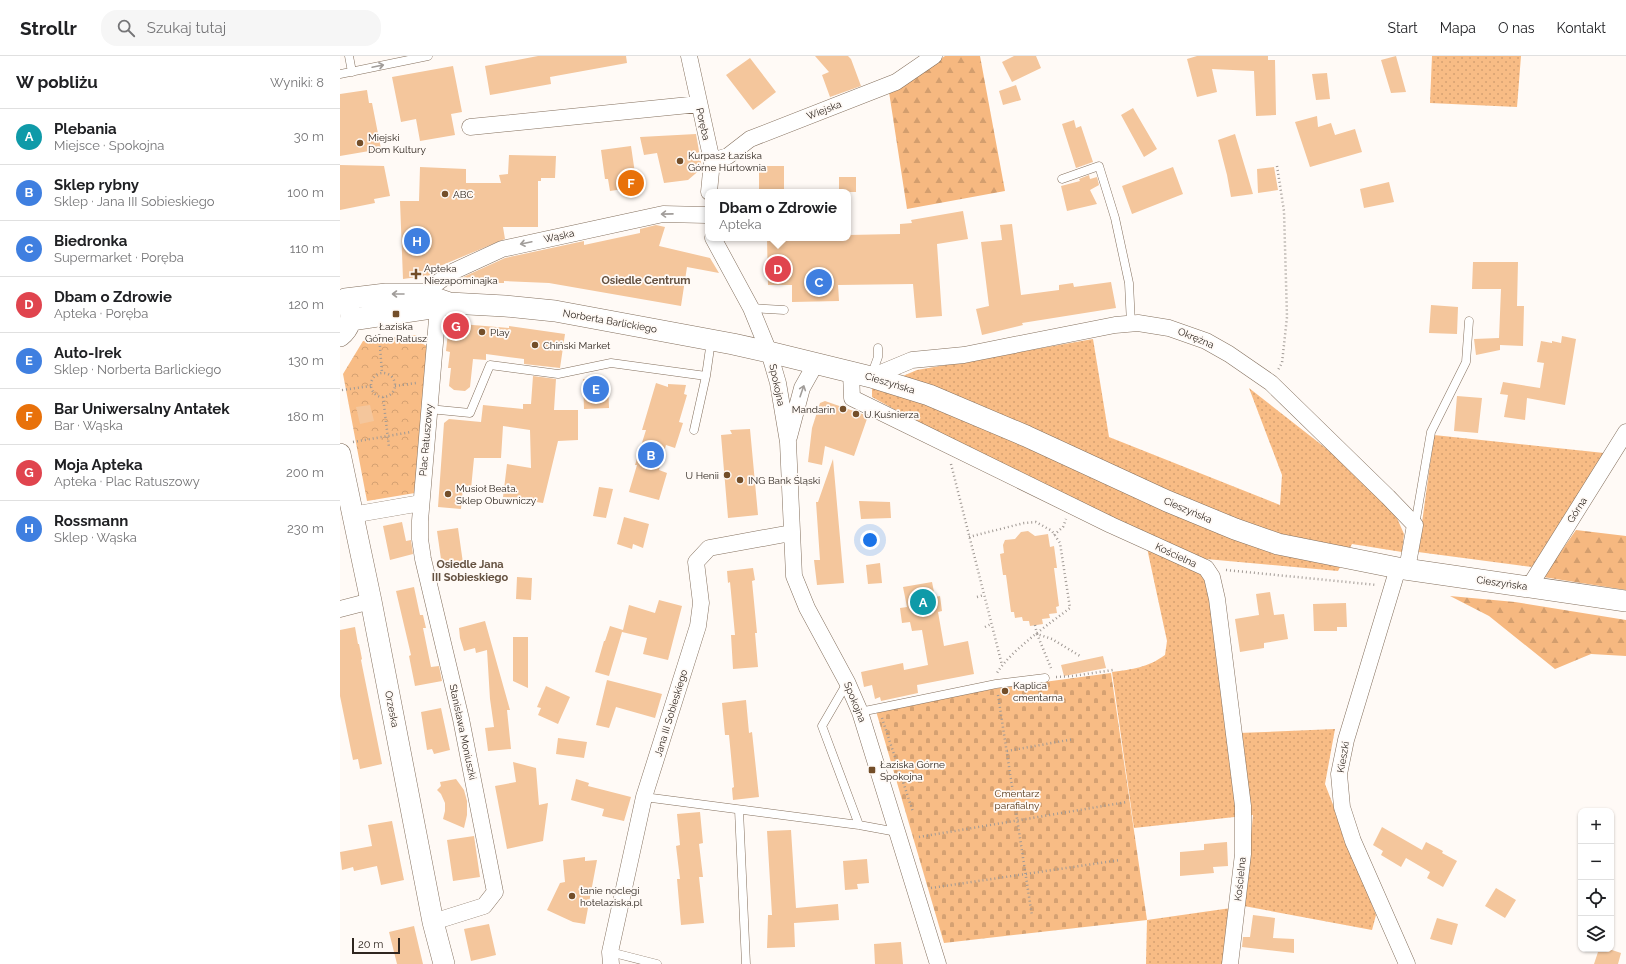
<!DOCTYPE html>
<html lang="pl">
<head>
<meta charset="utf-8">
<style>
  :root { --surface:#fff; --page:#f6f6f6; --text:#202124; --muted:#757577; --line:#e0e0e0; --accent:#734e29 }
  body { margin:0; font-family:Raleway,sans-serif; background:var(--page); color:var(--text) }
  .controls { position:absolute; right:12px; bottom:12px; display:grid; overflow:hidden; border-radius:8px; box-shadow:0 1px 3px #0004 }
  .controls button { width:36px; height:36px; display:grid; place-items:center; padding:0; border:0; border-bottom:1px solid var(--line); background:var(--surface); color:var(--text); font:20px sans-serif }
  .scale { position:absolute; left:12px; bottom:10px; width:48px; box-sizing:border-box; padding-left:4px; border:2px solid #2f261f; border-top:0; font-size:11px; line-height:14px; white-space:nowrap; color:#2f261f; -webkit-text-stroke:3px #fffaf6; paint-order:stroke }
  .you { position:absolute; left:530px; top:484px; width:14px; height:14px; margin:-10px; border:3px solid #fff; border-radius:50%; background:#1a73e8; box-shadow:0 0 0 6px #1a73e833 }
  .badge { display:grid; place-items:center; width:26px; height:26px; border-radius:50%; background:var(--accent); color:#fff; font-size:13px; font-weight:700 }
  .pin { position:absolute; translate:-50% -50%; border:2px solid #fff; box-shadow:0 1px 4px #0006 }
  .popup { position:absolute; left:365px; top:133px; width:146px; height:52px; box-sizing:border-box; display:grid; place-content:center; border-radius:8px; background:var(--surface); filter:drop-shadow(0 1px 3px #0005); font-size:13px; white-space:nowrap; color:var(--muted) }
  .popup b { font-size:15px; color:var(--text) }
  .popup::after { content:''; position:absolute; left:50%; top:100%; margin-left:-8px; border:8px solid transparent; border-top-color:var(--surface) }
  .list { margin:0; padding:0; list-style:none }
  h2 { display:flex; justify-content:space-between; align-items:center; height:52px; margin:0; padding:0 16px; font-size:17px }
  h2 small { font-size:13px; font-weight:400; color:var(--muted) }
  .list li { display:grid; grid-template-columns:26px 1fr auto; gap:12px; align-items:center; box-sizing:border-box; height:56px; padding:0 16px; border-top:1px solid var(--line) }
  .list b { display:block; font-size:15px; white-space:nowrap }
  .list p { margin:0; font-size:13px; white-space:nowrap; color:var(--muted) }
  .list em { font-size:13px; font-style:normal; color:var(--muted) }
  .icon { flex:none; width:22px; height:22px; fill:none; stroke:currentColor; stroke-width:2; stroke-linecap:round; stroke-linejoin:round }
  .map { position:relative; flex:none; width:1286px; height:908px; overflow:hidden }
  header { display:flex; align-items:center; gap:24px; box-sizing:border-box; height:56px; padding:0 20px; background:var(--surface); border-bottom:1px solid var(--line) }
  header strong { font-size:19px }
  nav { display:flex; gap:22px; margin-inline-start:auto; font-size:14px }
  .search { width:280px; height:36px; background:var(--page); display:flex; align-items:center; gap:10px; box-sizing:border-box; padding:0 14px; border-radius:16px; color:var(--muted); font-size:15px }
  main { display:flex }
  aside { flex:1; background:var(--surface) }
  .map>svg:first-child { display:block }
  .grass { fill:url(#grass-dots) }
  .forest { fill:url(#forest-firs) }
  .cemetery { fill:url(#cemetery-stones) }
  .park { fill:url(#park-crowns) }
  .building { fill:#f4c69c }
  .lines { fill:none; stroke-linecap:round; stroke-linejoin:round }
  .service-casing { stroke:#84705e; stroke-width:9 }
  .minor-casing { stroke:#84705e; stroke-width:17 }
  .tertiary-casing { stroke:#84705e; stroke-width:22 }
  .path { stroke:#a09994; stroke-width:2.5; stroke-dasharray:1 3; stroke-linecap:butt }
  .service { stroke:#fff; stroke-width:8 }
  .minor { stroke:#fff; stroke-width:16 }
  .tertiary { stroke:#fff; stroke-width:21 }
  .oneway { stroke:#a19d9a }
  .poi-dot { fill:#734e29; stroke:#fffaf6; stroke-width:1.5 }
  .labels { text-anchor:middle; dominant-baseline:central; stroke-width:3.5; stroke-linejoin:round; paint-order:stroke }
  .street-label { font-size:10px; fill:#2f261f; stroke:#fffaf6 }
  .poi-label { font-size:10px; fill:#2f261f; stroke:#fffaf6; text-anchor:start }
  .park-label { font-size:10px; fill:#573819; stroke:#fffaf6 }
  .neighbourhood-label { font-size:11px; font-weight:bold; fill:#645140; stroke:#fffaf6 }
</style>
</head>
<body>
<header>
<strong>Strollr</strong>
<div class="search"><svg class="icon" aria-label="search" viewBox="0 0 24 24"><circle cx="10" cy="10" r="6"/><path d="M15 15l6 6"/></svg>Szukaj tutaj</div>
<nav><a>Start</a><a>Mapa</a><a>O nas</a><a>Kontakt</a></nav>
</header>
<main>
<aside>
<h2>W pobliżu<small>Wyniki: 8</small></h2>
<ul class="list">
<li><span class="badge" style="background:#0f9aa8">A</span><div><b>Plebania</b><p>Miejsce · Spokojna</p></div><em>30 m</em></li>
<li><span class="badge" style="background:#3f7fe0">B</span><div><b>Sklep rybny</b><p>Sklep · Jana III Sobieskiego</p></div><em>100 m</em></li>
<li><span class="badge" style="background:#3f7fe0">C</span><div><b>Biedronka</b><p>Supermarket · Poręba</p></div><em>110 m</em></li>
<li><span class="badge" style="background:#e0444e">D</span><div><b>Dbam o Zdrowie</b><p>Apteka · Poręba</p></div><em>120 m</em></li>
<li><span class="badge" style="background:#3f7fe0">E</span><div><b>Auto-Irek</b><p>Sklep · Norberta Barlickiego</p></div><em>130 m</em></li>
<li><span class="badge" style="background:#e8710a">F</span><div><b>Bar Uniwersalny Antałek</b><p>Bar · Wąska</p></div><em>180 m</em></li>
<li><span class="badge" style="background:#e0444e">G</span><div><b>Moja Apteka</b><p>Apteka · Plac Ratuszowy</p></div><em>200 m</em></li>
<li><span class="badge" style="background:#3f7fe0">H</span><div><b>Rossmann</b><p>Sklep · Wąska</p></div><em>230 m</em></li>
</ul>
</aside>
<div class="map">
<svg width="1286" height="908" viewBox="0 0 1286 908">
  <defs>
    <pattern id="grass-dots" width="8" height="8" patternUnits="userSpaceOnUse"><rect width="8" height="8" fill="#f8bc85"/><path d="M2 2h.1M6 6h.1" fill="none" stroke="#d5a172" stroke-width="1.8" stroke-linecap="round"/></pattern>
    <pattern id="forest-firs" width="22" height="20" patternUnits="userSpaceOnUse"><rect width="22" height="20" fill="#f6b880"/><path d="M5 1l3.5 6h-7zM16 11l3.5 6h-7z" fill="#d39e6e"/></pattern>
    <pattern id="cemetery-stones" width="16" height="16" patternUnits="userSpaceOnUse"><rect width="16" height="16" fill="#f8bc85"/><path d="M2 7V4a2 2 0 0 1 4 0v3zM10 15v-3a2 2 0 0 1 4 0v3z" fill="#d5a172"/></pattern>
    <pattern id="park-crowns" width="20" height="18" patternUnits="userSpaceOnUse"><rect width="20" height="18" fill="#f8bc85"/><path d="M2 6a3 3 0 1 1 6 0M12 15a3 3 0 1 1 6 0" fill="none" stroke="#d5a172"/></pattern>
  </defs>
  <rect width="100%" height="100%" fill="#fffaf6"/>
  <path class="grass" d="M1092,0H1181L1177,51L1090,47Z
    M753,283L769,381L940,449L942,419L909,332L1015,415L1040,438L1057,462L1064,478L1062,496L1012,488L998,515L866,503L899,677L995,673L985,728L1036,859L1032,874L904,850L913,759L794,772L772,616C793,613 807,612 825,599L827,585L807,492L532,341V333L577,314Z
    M1094,379L1264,397L1192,511L1078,496Z
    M891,852L882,908H806L807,864Z"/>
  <path class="forest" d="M605,0H640L665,135L567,153L549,36Z
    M1236,474L1286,480V534L1203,521Z
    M1110,540L1175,546L1286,564V600L1251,598L1215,613L1149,560Z"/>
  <path class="cemetery" d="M771,617L807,864L604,887L536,655L652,633Z"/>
  <path class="park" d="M76,279L79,286L87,290L75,437L27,445L3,318L23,285Z"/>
  <path class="building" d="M198,0H286L287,7L210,21L211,28L150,39L145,10Z
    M475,0H508L511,3L521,30L490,41L482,19L489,16Z
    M674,0H696L701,12L672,26L662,6Z
    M857,0H928V4H935L936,59L916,60L914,15L872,13L877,36L857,41L847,3Z
    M1056,0L1066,36L1051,37L1041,4Z
    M410,2L436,36L413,54L386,19Z
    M113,10L122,56L111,58L115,79L80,85L76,63L61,66L52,21Z
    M987,17L990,43L976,44L972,18Z
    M676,29L681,44L663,49L659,35Z
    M27,34L29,47H32L41,93L0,100V38Z
    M793,52L817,93L804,101L781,59Z
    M977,60L978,71L991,67L995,79L1015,73L1022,96L970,111L955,66Z
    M734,64L736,72L741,70L753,106L736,112L722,68Z
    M356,78L362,112L348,124L324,127L317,97L304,99L300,81Z
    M895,78L913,138L891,141L887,119L878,84Z
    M291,90L297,131L270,135L268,123H265L261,94Z
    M169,99L216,100L215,122H201V125H198V171H163L165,183L100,210L92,219L63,223L60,145H79L80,111L126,113V127H161L159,119L168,118Z
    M0,109L44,110L50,140L34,143L35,147L0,154Z
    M419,110H444V136H419Z
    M833,111L843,138L792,158L782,130Z
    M934,111L938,134L918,137L917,113Z
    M749,119L750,123L757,121L759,129L750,134L757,148L727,155L721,130L740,125L739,123Z
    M499,121H516V136H499Z
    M1049,126L1054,146L1024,152L1020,133Z
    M623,155L628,183L597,188L602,260L576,262L573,228L498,229L499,245L452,246V229H428L427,182H508V179L560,178V168L572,167L571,164Z
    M672,168L681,239L719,234V229L733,227L734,231L771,226L776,252L682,267L683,269L642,279L636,253L649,250L641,186L662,184L660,169Z
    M316,169L325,171L319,190L370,202L379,217L347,211L341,250L209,227L164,225V227H122L121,222L165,202L244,185V189L300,177V173Z
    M1133,206H1178L1177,250H1184L1183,290L1160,289V294L1136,299L1134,283L1159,282L1161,233H1132Z
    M1091,249L1118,251L1117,278L1089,277Z
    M109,267L169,272V270L225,278L220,312L184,308V303L146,298V304L133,303L130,331L125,335L114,334L109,330L111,312H108L110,296L106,295Z
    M1222,280L1236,283L1225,349L1187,342L1185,364L1164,361L1168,339L1160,338L1163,326L1200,332L1204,307L1197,306L1201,285L1212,287V285L1221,287Z
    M193,320L216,323L214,354H238V384L218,385L203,447L163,441L167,408L191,412L190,374L163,370L161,402H134L131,433L123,432L121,453L98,451L104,367L109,363L141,366L143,349L183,353V348H191Z
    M243,323H256V327H268L269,352L244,353Z
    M316,327L328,331V328L346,329L344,338L347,339L339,366L343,367L335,392L326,389L319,414L327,417L319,444L289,436L297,409H295L306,374H302Z
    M1117,340L1142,342L1138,377L1114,375Z
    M485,345L528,360L514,400L485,390L482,409L468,406L472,372L480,347Z
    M30,349L34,365L20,368L16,351Z
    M410,373L418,459L388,462L381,379L392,378L390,374Z
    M493,403L504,527L477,529L474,504H480L476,446H478Z
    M259,431L273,433L266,462L253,460Z
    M519,445L550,446L551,462L521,463Z
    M284,461L309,468L303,492L293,488L292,493L277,488Z
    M62,466L66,485L71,484L73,498L50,504L43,470Z
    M118,472L123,507L102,510L97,475Z
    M688,475L695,480L708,478L710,491L714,490L717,512H714L719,550L716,551L717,557L709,558L710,562L702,563L703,568L690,570L689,565H683L682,561L675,562L674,556H671L666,519H663L660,498L664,497L663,489L665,484L675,483L681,476Z
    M540,507L542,527L528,528L526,509Z
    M413,512L415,524L412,525L417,577H415L418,611L393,613L391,579H395L390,526L388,527L387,515Z
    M177,521L192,522L191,544L176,543Z
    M592,526L595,541L600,540L602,555L598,556L604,590L628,585L634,618L577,629L578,637L541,645L540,641L535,643L532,629L524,631L521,616L563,607L564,614L588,609L582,574L572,575L570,566L562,567L560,552L567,551L563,531Z
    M74,531L80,559H83L86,572H83L91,611L99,610L102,625L75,630L69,600L71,599L56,535Z
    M930,536L934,559L944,558L948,583L924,587V592L900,596L895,563L919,559L916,538Z
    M319,544L342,550L328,604L303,598L307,582L282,576L269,620L255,616L264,585H265L270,570L283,574L289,549L315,557Z
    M1006,547L1007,571H997V575H974L973,548Z
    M145,565L170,654H167L171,693L148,695L145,672L154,671L150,643L147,594L136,597L135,592L124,595L120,582L119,572Z
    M15,571L18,588H19L22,603L21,604L42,708L20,713L18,703L13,704L0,640V574Z
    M173,581H188V632L173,625Z
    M763,600L766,612L724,620L721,609Z
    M267,624L322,638L315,662L276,651L269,672L256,669Z
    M206,630L230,641L218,668L198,659L201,652L197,651Z
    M406,644L409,677L412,676L419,741L393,744L392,732L394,731L389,679H385L382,647Z
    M101,652L110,694L94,698L92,693L87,694L81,656Z
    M218,682L247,686L244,702L216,698Z
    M173,706L196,712L199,749L208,747L203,785L167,793L155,730L176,726Z
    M116,723L124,734L127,745V759L124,772L103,763L105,755V747L101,738L97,734L101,730L100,726Z
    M236,723L249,727L248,730L291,741L284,765L262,760L264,753L231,744Z
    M360,756L363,787L359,788L363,821H359L364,867L341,869L337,823H340L336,790L340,789L337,758Z
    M52,765L64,824L41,829L37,810L14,815L13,811L2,814L0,796L32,790L28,769Z
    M1042,771L1082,794L1086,786L1103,795L1102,797L1117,805L1103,831L1087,822L1090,816L1066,802L1061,811L1041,799L1043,795L1033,789Z
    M451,774L456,852L498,848L499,864L454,867L455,891L427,892L428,859H432L427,775Z
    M134,780L140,821L113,825L107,784Z
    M887,786L888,810L873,811L874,817L840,820V796L864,794V788Z
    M245,801V805L257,804L245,868L233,866L207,854L220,827L225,826L223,804Z
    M527,803L529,827L517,828L518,833L505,834L503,805Z
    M1156,832L1176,844L1165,862L1145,850Z
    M913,859L935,862L933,882L954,883V897L902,891L903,881H910Z
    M1097,862L1118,868L1112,889L1090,883Z
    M149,868L156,899L131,905L124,873Z
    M74,870L83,908H57L49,876Z
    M561,886L563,908H535L534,888Z
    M1259,893H1269L1281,897L1278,908H1254Z"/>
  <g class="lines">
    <g class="service-casing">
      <path id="service" d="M9,0L12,16
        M0,18L88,0
        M722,123L759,110L775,162L789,227L791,268
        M411,252L444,254
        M531,320L538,301V292
        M89,353L130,357L150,309L218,318L271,307L366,320
        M354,374L366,320L371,285
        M1075,469L1091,376L1126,306L1129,265
        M507,627L482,670L519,769
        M520,656L656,628L705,622
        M304,741L519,769L557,776
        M399,754L406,908
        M270,896L317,908"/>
    </g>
    <g class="minor-casing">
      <path id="minor" d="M349,0L372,105L369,136
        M130,71L359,48
        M372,105L388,100L410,83L556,26L594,0
        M373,182L411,252L429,296L438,327L448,386L454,520L467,552L507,626L520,656L598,908
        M83,238L110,217L162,193L323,158L366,159
        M511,316L512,342L771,469L866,512L872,521L877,543L903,750V798L890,908
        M531,321L572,304L624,299L775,269L798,267L829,272L866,285L889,298L931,327L1048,441L1075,469L1067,513
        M449,381L462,332L476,307
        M12,459L81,447
        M1058,512L1006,684L999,718L1002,751L1013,785L1067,908
        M1189,531L1286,376
        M0,553L31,545
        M93,866L144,850L155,836L121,663L83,503L80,483V465L98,251
        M271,908L270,896L304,741L358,570L361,547L356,506L369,492L451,477"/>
    </g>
    <g class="tertiary-casing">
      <path id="tertiary" d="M5,243L46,238H83L109,247L165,250L215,255L393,288L429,296L531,321L589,339L686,380L827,445L895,473L938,488L1058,512L1286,545
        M11,264L98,251L109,247
        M0,280C9,273 13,262 9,251
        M0,398L31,545L93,866L104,908"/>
    </g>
    <path class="path" d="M937,110L944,155L947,261L942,307L938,314
      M39,278L42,317
      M31 329a12 12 0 1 1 24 0a12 12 0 1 1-24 0Z
      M55,330L76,327
      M2,334L31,330
      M43,341L49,391
      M13,386L71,376
      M611,408L662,609
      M714,479L723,471L726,463
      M629,481L684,467L696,466L712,475L720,487L730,552C709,568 670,595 657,617
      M886,514L1037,529
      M637,541L644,539
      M695,569L697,578L712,583L740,600
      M645,571L651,568
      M697,578L711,612
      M716,621L733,620L773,614
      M658,639L692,860
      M542,662L573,756
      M667,695L734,683
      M579,781L787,746
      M591,832L780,804"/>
    <use href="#service" class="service"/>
    <use href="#minor" class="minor"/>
    <use href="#tertiary" class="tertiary"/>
  </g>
  <defs><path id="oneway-shaft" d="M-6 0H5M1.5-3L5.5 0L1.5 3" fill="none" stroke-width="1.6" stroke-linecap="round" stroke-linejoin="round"/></defs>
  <g class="oneway">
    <use href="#oneway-shaft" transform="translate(38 10) rotate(-12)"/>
    <use href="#oneway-shaft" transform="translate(327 158) rotate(179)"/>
    <use href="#oneway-shaft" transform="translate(186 187) rotate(168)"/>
    <use href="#oneway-shaft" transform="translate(58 238) rotate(-180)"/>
    <use href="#oneway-shaft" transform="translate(462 335) rotate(-71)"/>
  </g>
  <g class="poi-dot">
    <circle cx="20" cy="87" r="4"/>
    <circle cx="340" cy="105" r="4"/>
    <circle cx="105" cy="138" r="4"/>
    <path d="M74 212h4v4h4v4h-4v4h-4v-4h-4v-4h4z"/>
    <rect x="52" y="254" width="8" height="8" rx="2"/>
    <circle cx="142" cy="276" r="4"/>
    <circle cx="195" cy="289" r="4"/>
    <circle cx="503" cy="353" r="4"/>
    <circle cx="516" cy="358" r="4"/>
    <circle cx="387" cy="419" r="4"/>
    <circle cx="400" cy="424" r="4"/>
    <circle cx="108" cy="438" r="4"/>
    <circle cx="665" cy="635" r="4"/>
    <rect x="528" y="710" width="8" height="8" rx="2"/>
    <circle cx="232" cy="840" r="4"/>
  </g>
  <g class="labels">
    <g class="street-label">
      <text transform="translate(484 54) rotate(-21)">Wiejska</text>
      <text transform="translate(363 68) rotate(77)">Poręba</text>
      <text transform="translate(219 180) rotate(-12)">Wąska</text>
      <text transform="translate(270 265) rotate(10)">Norberta Barlickiego</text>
      <text transform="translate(856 282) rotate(23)">Okrężna</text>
      <text transform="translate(550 327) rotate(17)">Cieszyńska</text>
      <text transform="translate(437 329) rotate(78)">Spokojna</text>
      <text transform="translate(86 384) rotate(-85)">Plac Ratuszowy</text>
      <text transform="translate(848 454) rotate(23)">Cieszyńska</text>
      <text transform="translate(1237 454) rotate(-58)">Górna</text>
      <text transform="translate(836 499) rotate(25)">Kościelna</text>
      <text transform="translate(1162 527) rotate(8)">Cieszyńska</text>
      <text transform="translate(515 646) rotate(68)">Spokojna</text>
      <text transform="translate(52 653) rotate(79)">Orzeska</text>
      <text transform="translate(331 657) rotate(-73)">Jana III Sobieskiego</text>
      <text transform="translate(123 676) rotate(78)">Stanisława Moniuszki</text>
      <text transform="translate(1003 701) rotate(-80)">Kieszki</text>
      <text transform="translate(900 823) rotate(-84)">Kościelna</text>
    </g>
    <g class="poi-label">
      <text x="28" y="81">Miejski<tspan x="28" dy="12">Dom Kultury</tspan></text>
      <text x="348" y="99">Kurpas2 Łaziska<tspan x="348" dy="12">Górne Hurtownia</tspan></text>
      <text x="113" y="138">ABC</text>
      <text x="84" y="212">Apteka<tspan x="84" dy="12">Niezapominajka</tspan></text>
      <text x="56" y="270" text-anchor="middle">Łaziska<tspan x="56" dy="12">Górne Ratusz</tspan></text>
      <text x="150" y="276">Play</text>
      <text x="203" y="289">Chiński Market</text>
      <text x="495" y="353" text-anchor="end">Mandarin</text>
      <text x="524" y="358">U Kuśnierza</text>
      <text x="379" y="419" text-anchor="end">U Henii</text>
      <text x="408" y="424">ING Bank Śląski</text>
      <text x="116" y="432">Musioł Beata.<tspan x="116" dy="12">Sklep Obuwniczy</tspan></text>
      <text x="673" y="629">Kaplica<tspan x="673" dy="12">cmentarna</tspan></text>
      <text x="540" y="708">Łaziska Górne<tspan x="540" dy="12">Spokojna</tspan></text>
      <text x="240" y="834">tanie noclegi<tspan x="240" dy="12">hotelaziska.pl</tspan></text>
    </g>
    <g class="park-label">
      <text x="677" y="737">Cmentarz<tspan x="677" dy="12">parafialny</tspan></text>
    </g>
    <g class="neighbourhood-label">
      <text x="306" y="224">Osiedle Centrum</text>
      <text x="130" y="508">Osiedle Jana<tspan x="130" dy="13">III Sobieskiego</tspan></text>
    </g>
  </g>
</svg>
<div class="controls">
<button>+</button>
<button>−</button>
<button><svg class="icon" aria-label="locate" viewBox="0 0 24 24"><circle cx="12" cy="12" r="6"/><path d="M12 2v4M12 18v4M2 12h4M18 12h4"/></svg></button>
<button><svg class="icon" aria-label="layers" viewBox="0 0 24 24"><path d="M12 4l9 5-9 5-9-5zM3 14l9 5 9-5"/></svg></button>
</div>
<div class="scale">20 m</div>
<div class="you"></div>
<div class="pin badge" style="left:583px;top:546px;background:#0f9aa8">A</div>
<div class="pin badge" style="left:311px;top:399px;background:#3f7fe0">B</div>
<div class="pin badge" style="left:479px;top:226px;background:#3f7fe0">C</div>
<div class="pin badge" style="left:438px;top:213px;background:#e0444e">D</div>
<div class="popup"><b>Dbam o Zdrowie</b>Apteka</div>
<div class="pin badge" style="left:256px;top:333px;background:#3f7fe0">E</div>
<div class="pin badge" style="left:291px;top:127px;background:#e8710a">F</div>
<div class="pin badge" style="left:116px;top:270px;background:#e0444e">G</div>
<div class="pin badge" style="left:77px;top:185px;background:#3f7fe0">H</div>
</div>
</main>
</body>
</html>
